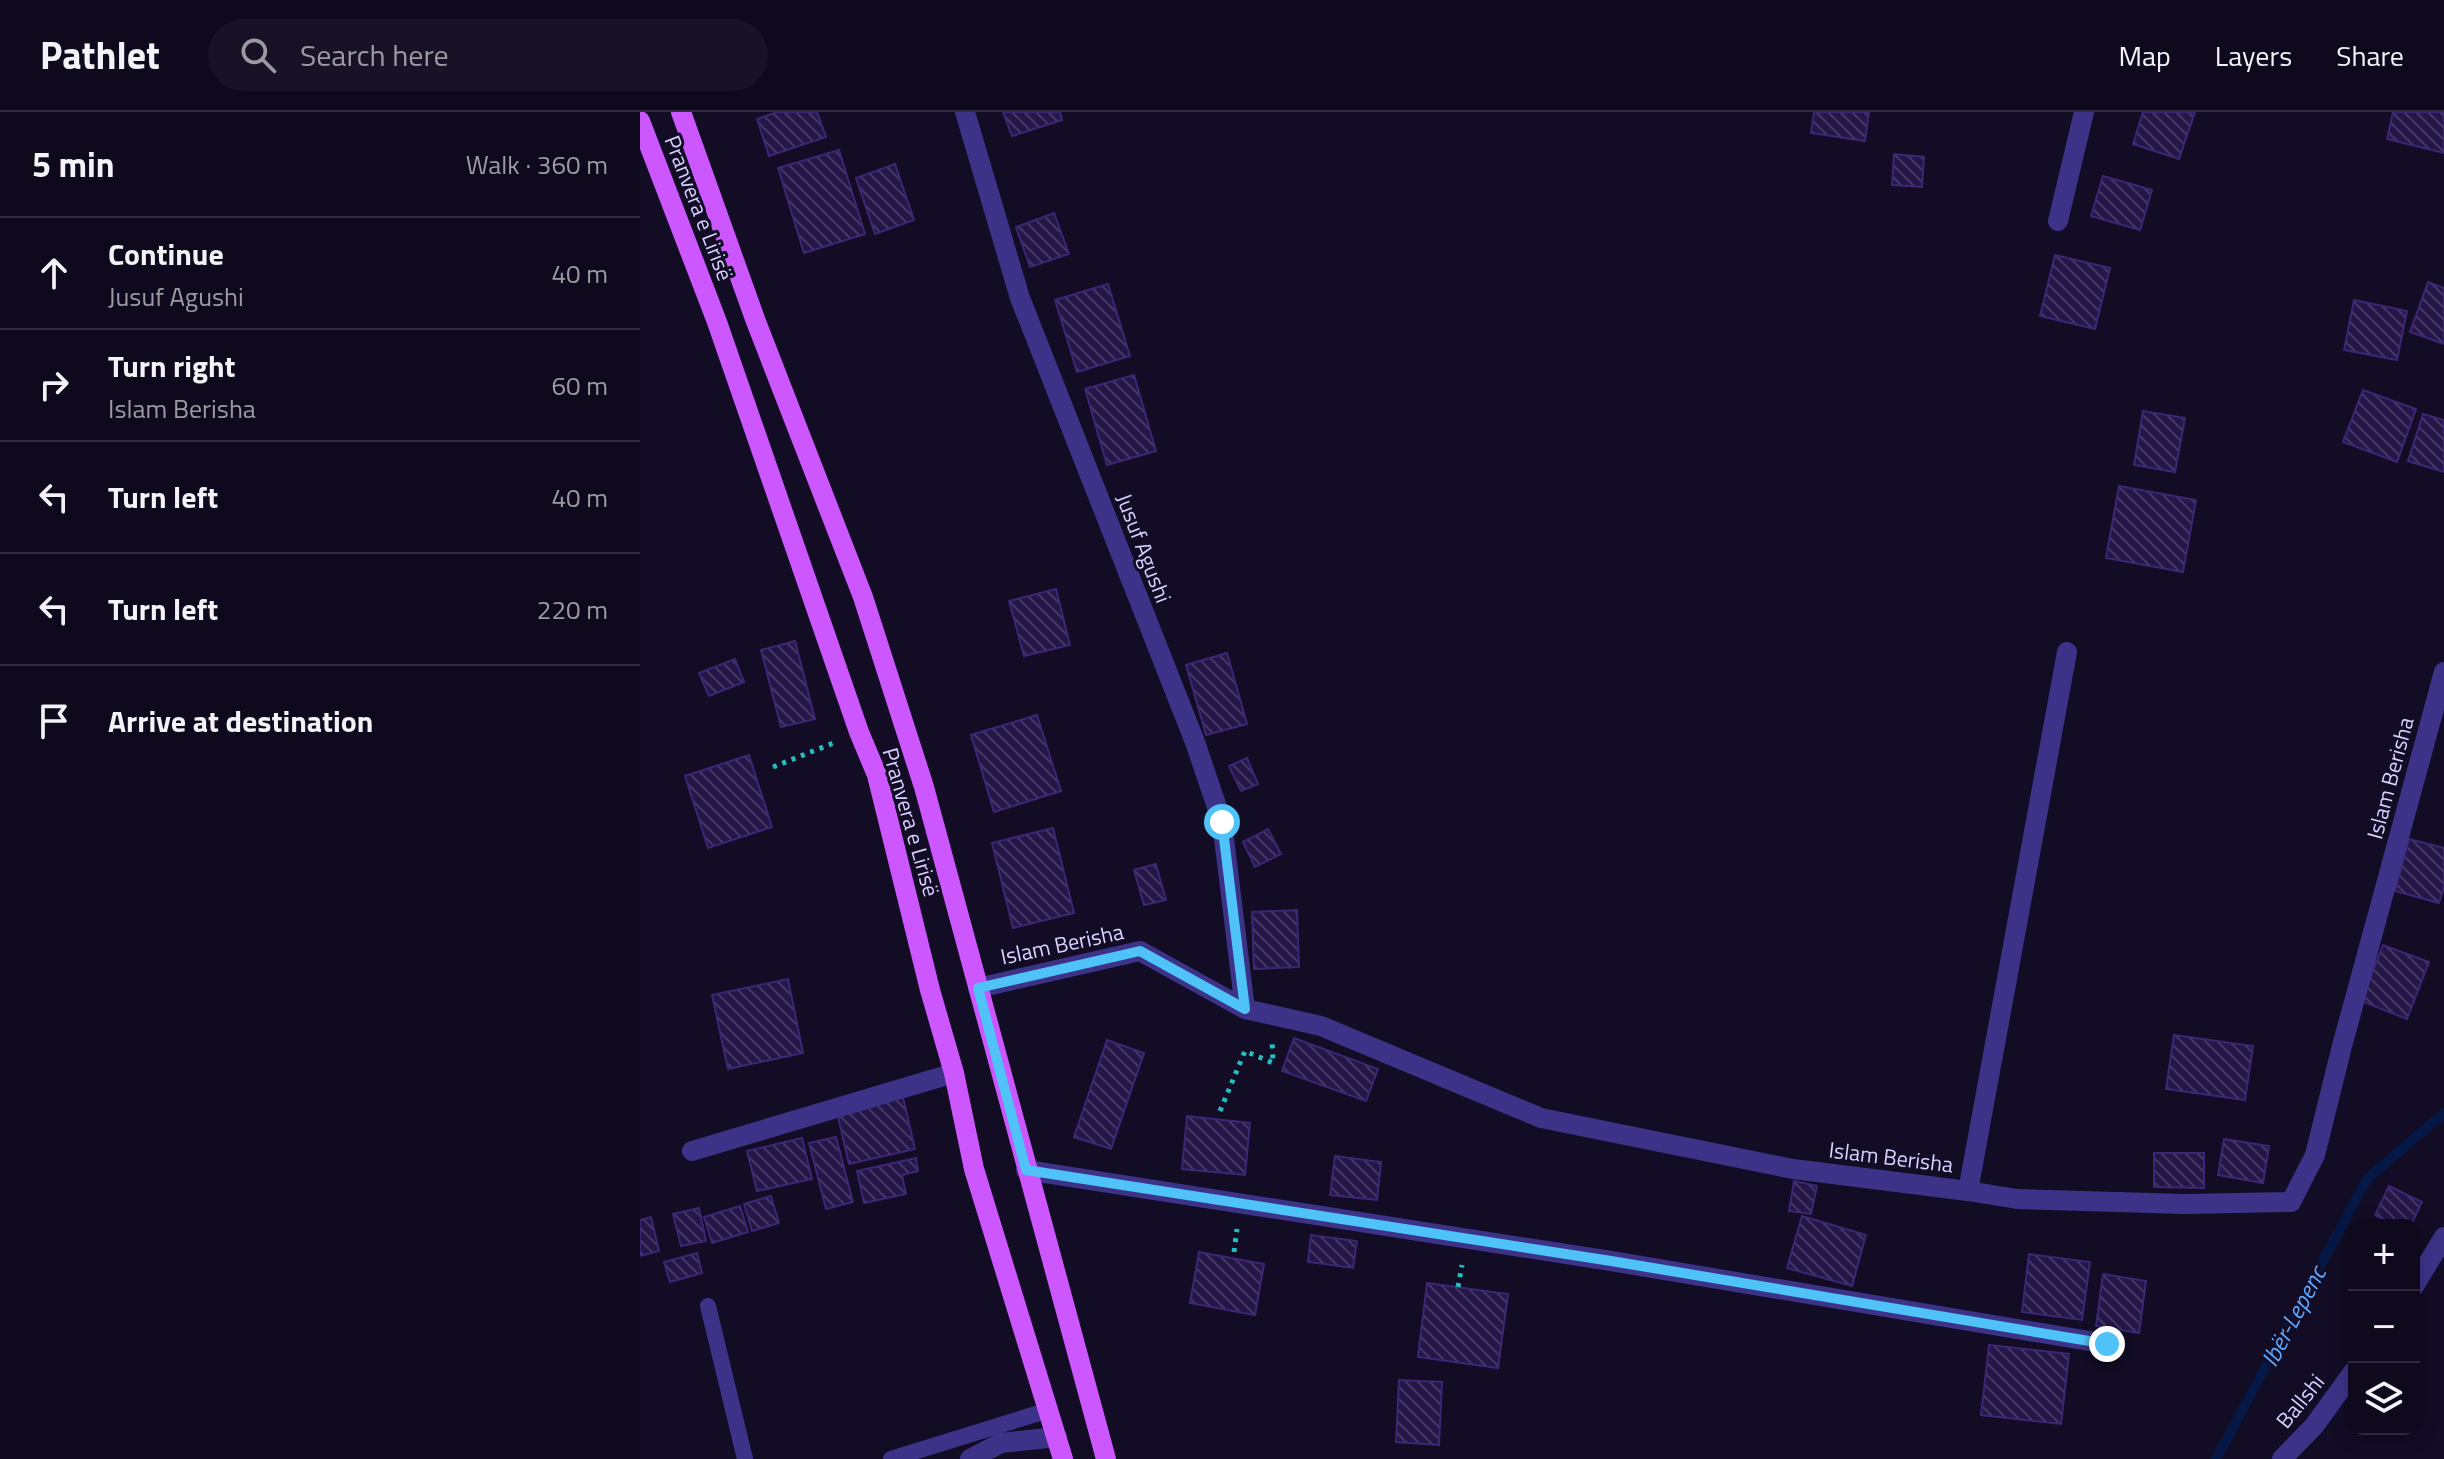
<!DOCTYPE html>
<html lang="en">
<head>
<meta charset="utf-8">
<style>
  :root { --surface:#0e091c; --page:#171225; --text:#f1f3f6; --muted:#9b9aa3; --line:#2e2a3b }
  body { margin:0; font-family:"Titillium Web",sans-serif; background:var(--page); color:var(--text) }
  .controls { position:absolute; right:24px; bottom:24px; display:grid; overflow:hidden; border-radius:16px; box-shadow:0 4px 20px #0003 }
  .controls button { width:72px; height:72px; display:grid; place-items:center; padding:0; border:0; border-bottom:2px solid var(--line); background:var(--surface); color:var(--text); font:40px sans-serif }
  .stop { position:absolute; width:24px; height:24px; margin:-18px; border:6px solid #4fc3f7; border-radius:50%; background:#fff }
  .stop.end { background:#4fc3f7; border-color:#fff; box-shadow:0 2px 8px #0008 }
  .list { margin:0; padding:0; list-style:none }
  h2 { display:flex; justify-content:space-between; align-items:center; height:104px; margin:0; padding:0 32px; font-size:34px }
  h2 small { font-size:26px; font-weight:400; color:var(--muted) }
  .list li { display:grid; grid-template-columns:52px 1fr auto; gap:24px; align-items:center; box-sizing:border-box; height:112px; padding:0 32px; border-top:2px solid var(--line) }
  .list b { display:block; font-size:30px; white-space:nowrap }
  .list p { margin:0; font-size:26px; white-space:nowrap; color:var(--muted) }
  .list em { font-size:26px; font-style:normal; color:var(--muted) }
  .icon { flex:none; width:44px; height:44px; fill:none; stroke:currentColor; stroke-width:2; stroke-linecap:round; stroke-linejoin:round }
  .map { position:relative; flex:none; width:1804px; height:1347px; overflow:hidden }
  header { display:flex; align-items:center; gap:48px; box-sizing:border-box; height:112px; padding:0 40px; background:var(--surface); border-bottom:2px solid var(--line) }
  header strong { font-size:38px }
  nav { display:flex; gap:44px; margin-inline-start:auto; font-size:28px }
  .search { width:560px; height:72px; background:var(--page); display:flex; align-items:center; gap:20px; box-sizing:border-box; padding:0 28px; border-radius:44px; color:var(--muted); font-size:30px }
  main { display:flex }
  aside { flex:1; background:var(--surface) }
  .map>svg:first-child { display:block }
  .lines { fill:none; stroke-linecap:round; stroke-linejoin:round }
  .stream { stroke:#051845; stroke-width:10 }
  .building { fill:url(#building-back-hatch); stroke:#3c2675; stroke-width:2 }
  .path { stroke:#23bebf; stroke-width:5; stroke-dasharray:4 6; stroke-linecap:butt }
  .lane { stroke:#3c3388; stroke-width:16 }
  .street { stroke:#3c3388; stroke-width:20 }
  .primary { stroke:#cc57ff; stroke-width:20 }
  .route { stroke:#4fc3f7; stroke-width:10 }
  .labels { text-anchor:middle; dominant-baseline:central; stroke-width:6; stroke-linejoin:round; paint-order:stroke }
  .street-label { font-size:22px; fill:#d8d0ff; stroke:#120c25 }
  .water-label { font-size:24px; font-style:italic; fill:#5ea9ff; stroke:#120c25 }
</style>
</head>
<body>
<header>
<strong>Pathlet</strong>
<div class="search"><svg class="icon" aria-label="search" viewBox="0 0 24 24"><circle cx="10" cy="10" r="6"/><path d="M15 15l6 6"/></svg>Search here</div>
<nav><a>Map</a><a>Layers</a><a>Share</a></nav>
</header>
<main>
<aside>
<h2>5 min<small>Walk · 360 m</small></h2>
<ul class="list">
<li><svg class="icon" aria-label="ahead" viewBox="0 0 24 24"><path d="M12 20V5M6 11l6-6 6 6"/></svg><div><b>Continue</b><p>Jusuf Agushi</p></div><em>40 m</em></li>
<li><svg class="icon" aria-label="right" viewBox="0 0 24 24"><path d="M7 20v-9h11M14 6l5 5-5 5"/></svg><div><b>Turn right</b><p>Islam Berisha</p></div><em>60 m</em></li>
<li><svg class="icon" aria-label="left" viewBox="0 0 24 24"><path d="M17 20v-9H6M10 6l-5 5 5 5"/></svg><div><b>Turn left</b></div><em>40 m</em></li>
<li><svg class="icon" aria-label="left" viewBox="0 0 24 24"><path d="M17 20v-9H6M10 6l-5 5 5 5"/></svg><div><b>Turn left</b></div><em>220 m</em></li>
<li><svg class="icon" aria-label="arrive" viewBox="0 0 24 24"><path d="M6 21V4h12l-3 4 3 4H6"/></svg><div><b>Arrive at destination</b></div></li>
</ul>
</aside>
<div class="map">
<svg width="1804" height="1347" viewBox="0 0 1804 1347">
  <defs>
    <pattern id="building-back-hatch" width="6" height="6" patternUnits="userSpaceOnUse" patternTransform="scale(2)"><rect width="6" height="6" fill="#241647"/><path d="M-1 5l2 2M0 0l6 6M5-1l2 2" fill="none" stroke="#433763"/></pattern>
  </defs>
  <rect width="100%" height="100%" fill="#120c25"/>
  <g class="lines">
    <path class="stream" d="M1576,1347L1727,1067L1804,1001"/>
  </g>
  <path class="building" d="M137,0H177L186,25L129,44L117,7Z
    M363,0H420L422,8L372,24Z
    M1174,0H1229L1225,29L1171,21Z
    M1503,0H1555L1539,47L1493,32Z
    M1753,0H1804V41L1747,27Z
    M199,38L225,122L164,141L138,56Z
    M1254,42L1284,45L1282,75L1252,73Z
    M255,52L274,108L235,122L216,66Z
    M1463,64L1512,78L1500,118L1451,104Z
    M414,101L429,142L390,155L376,115Z
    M1415,143L1470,156L1455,217L1400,204Z
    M1788,170L1804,176V232L1770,220Z
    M468,172L490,244L437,260L415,188Z
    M1714,188L1767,199L1757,248L1704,238Z
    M494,263L516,339L467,353L445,277Z
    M1723,278L1776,297L1757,350L1703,330Z
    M1503,299L1545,306L1535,360L1494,353Z
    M1783,302L1804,308V360L1768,349Z
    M1479,374L1556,388L1543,460L1466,446Z
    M416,477L430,533L384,544L369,489Z
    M155,529L175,607L141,615L121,538Z
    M587,541L607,612L566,623L546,553Z
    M95,547L104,570L69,584L59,561Z
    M397,603L421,679L354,700L331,623Z
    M109,643L132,715L68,736L45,664Z
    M607,646L618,672L601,679L589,654Z
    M413,716L434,801L373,816L352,731Z
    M628,717L641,742L615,755L603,730Z
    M1769,727L1804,736V775L1799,791L1755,779Z
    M516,752L526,788L504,793L494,758Z
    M657,798L659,855L614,857L612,800Z
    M1743,833L1789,850L1767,907L1721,889Z
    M148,867L163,941L88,957L72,883Z
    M1534,923L1613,934L1605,988L1526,977Z
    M654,926L738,957L726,989L642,959Z
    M467,928L504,941L471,1037L434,1025Z
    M263,985L275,1037L209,1052L197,1000Z
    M547,1004L610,1011L605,1063L542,1057Z
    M196,1025L213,1090L186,1097L169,1031Z
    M162,1026L172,1067L117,1079L107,1039Z
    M1584,1027L1629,1034L1623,1071L1578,1063Z
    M1514,1041H1564V1076L1514,1075Z
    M695,1044L741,1050L737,1088L690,1083Z
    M276,1046L278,1059L262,1063L266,1082L224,1091L217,1059Z
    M1154,1069L1177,1074L1171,1102L1149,1099Z
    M1749,1074L1782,1090L1771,1113H1755L1735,1103Z
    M131,1084L139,1111L112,1119L104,1092Z
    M100,1094L108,1120L72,1131L64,1105Z
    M59,1096L66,1129L41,1134L33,1102Z
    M1162,1104L1226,1123L1212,1174L1147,1156Z
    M11,1105L19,1139L0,1144V1108Z
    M671,1123L717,1129L713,1156L668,1150Z
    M559,1140L624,1152L615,1203L550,1191Z
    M57,1141L62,1161L30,1170L24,1150Z
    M1389,1142L1450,1150L1442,1208L1382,1200Z
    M1463,1162L1506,1169L1499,1221L1456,1214Z
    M787,1171L868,1182L858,1256L778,1245Z
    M1349,1233L1429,1242L1421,1312L1341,1303Z
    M759,1268L802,1270L799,1333L756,1330Z"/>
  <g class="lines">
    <path class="path" d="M133,655L196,630
      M580,999L605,939L633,951L632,928
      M594,1140L597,1117
      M818,1175L822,1153"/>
    <path class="lane" d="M68,1194L105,1347
      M251,1347L409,1298"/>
    <path class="street" d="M325,0L380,186L555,630L582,710L605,897
      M1418,109L1444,0
      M338,876L500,839L605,897L681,914L901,1006L1153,1057L1328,1079L1377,1087L1544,1092L1651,1090L1675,1043L1702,934L1804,560
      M52,1039L314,961
      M386,1058L971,1149L1467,1232
      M1328,1079L1427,540
      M1774,1174L1804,1125
      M330,1347L361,1331L417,1325
      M1642,1347L1674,1314L1714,1259"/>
    <path class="primary" d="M41,0L115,207L223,485L284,675L466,1347
      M0,9L77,210L219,620L237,663L290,878L314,961L334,1057L423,1347"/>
  </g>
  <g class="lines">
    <path class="route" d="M582,710L605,897L500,839L338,876L386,1058L971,1149L1467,1232"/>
  </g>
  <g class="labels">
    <g class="street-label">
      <text transform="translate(59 96) rotate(69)">Pranvera e Lirisë</text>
      <text transform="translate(504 436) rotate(69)">Jusuf Agushi</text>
      <text transform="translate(1750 666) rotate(-75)">Islam Berisha</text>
      <text transform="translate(271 710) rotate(74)">Pranvera e Lirisë</text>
      <text transform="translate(422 832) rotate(-12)">Islam Berisha</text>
      <text transform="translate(1251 1045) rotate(7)">Islam Berisha</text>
      <text transform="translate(1660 1289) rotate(-51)">Ballshi</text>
    </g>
    <g class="water-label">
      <text transform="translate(1653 1204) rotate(-62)">Ibër-Lepenc</text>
    </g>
  </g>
</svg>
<div class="controls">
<button>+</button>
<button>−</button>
<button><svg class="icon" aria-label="layers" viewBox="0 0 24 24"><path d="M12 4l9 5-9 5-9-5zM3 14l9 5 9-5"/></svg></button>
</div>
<div class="stop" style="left:582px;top:710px"></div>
<div class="stop end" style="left:1467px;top:1232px"></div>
</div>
</main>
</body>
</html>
